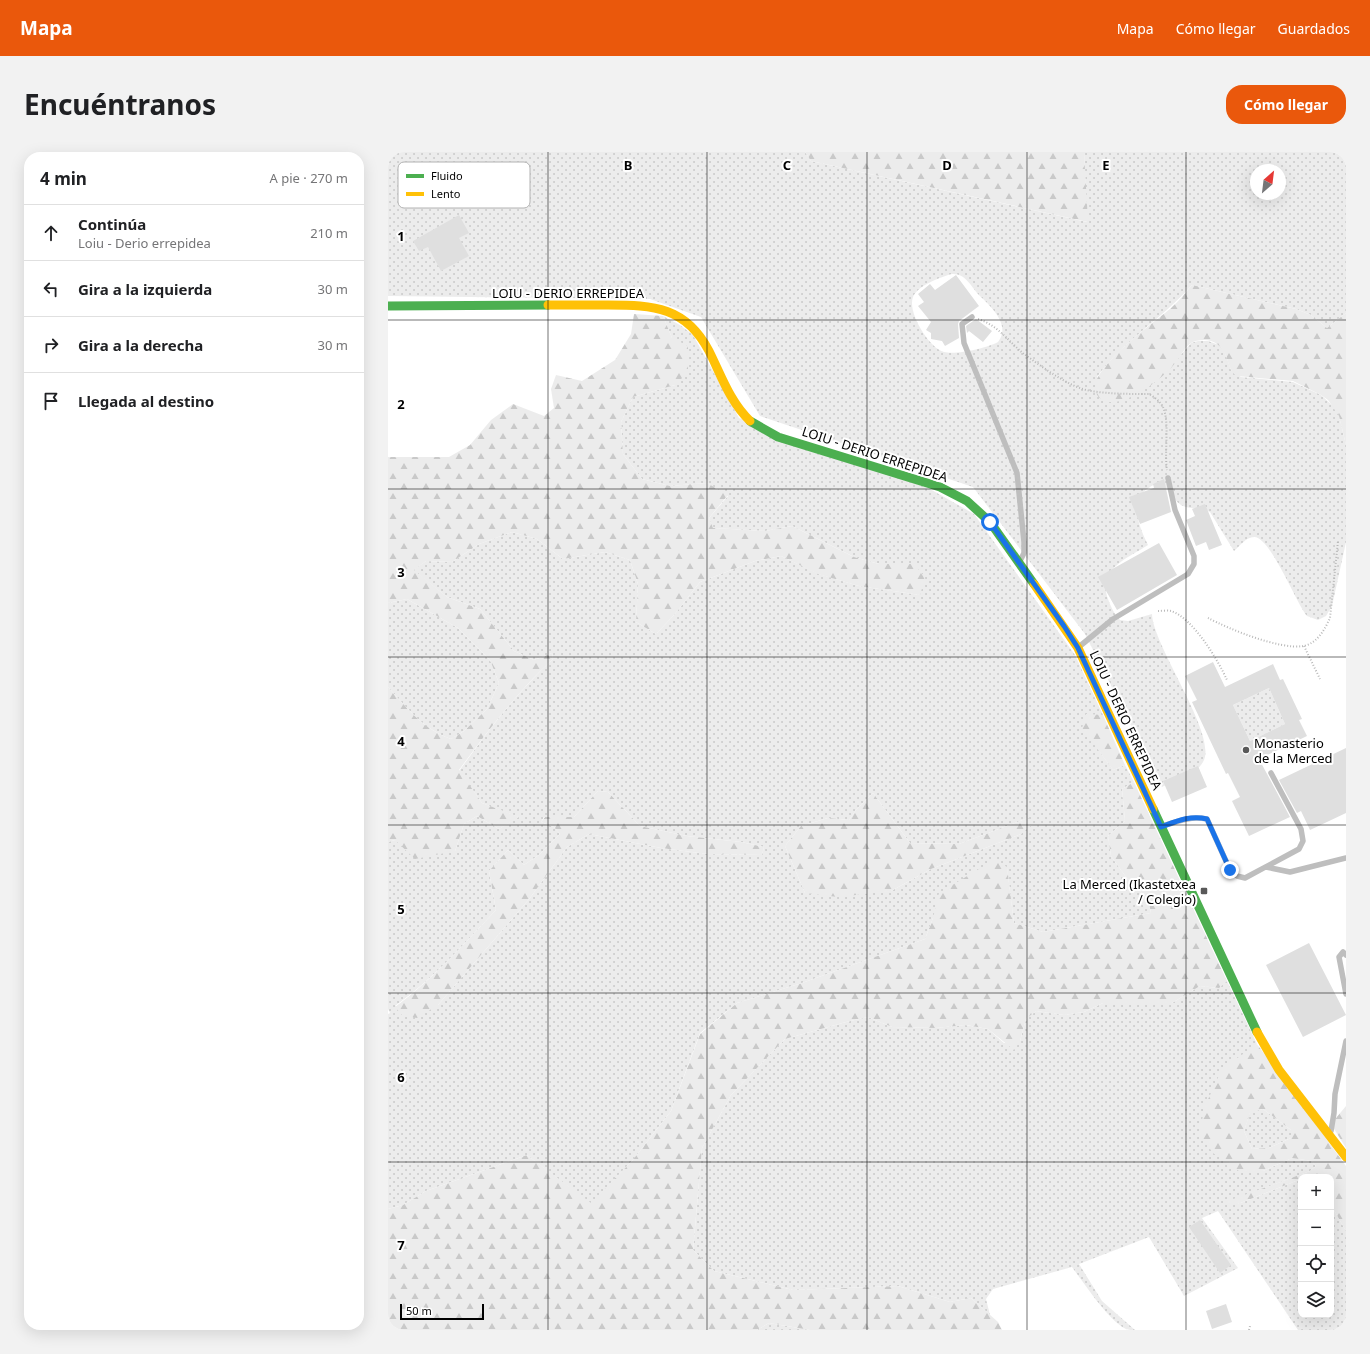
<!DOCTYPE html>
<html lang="es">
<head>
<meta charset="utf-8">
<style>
  :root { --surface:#fff; --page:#f2f2f2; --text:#202124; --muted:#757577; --line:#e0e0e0; --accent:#ea580c }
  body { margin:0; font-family:"Noto Sans",sans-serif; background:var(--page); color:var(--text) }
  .controls { position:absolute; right:12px; bottom:12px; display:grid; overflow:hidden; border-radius:8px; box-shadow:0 4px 16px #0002 }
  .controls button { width:36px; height:36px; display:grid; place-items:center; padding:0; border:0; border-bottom:1px solid var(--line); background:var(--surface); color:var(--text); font:20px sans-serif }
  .compass { position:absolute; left:862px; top:12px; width:36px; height:36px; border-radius:50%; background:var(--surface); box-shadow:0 4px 16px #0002; rotate:28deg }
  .scale { position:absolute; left:12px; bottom:10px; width:84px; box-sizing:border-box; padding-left:4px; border:2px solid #000; border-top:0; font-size:11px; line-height:14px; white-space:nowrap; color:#000; -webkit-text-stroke:3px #fff; paint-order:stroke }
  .stop { position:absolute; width:12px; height:12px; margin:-9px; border:3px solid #1a73e8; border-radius:50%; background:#fff }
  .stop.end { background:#1a73e8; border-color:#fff; box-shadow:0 1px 4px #0008 }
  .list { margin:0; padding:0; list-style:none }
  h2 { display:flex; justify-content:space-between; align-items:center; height:52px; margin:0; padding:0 16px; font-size:17px }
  h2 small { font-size:13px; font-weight:400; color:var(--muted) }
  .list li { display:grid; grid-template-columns:26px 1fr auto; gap:12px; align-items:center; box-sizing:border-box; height:56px; padding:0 16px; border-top:1px solid var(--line) }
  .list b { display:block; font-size:15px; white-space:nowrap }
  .list p { margin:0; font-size:13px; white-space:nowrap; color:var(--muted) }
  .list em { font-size:13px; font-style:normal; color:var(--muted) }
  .icon { flex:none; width:22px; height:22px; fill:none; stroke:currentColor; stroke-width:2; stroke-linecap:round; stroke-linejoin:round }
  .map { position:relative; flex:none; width:958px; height:1178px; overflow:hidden; border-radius:16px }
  header { display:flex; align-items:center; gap:24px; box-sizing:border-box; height:56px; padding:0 20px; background:var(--accent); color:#fff }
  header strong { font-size:19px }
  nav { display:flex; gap:22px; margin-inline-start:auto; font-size:14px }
  .intro { display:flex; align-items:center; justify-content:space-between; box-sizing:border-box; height:96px; padding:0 24px }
  h1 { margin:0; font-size:28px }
  .button { padding:10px 18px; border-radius:16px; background:var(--accent); color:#fff; font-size:14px; font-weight:700 }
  main { display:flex; gap:24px; padding:0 24px }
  aside { flex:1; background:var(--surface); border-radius:16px; box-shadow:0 4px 16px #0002 }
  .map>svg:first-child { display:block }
  .grass { fill:url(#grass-dots); fill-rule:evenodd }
  .forest { fill:url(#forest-firs); fill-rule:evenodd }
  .building { fill:#dfdfdf; fill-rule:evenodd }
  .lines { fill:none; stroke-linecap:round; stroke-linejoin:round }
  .path { stroke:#b9b9b9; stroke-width:2; stroke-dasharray:1 2; stroke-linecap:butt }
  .lane { stroke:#bebebe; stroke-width:5.5 }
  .fast { stroke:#4caf50; stroke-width:9 }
  .slow { stroke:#ffc107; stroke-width:9 }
  .route { stroke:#1a73e8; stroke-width:5 }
  .grid { fill:none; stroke:#000; stroke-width:1; stroke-opacity:0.55 }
  .poi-dot { fill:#595959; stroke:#fff; stroke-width:1.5 }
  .labels { text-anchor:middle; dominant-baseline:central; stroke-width:4; stroke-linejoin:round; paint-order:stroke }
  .street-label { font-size:13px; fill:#000; stroke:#fff }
  .poi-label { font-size:13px; fill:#000; stroke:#fff; text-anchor:start }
  .key { fill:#fff; stroke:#b2b2b2; stroke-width:1 }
  .key-label { font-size:11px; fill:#000 }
  .grid-label { font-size:13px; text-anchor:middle; font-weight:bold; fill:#000; stroke:#fff; stroke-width:4; stroke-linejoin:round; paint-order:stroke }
</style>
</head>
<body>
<header>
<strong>Mapa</strong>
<nav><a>Mapa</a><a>Cómo llegar</a><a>Guardados</a></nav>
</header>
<div class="intro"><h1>Encuéntranos</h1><a class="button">Cómo llegar</a></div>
<main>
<aside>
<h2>4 min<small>A pie · 270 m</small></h2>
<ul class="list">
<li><svg class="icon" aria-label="ahead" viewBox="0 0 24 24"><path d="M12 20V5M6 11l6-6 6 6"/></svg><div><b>Continúa</b><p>Loiu - Derio errepidea</p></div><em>210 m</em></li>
<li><svg class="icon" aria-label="left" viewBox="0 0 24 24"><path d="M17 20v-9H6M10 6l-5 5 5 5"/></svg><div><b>Gira a la izquierda</b></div><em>30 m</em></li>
<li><svg class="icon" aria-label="right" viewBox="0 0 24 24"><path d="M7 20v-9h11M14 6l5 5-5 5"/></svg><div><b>Gira a la derecha</b></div><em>30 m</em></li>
<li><svg class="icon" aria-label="arrive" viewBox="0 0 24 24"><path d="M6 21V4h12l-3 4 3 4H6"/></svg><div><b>Llegada al destino</b></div></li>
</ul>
</aside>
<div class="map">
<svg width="958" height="1178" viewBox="0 0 958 1178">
  <defs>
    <pattern id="grass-dots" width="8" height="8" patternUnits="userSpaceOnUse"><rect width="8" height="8" fill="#ececec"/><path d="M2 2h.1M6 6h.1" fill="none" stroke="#c9c9c9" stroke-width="1.8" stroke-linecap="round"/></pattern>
    <pattern id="forest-firs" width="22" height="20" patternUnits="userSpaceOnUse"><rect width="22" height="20" fill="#ececec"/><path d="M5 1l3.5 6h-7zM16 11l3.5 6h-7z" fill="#c9c9c9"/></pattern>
  </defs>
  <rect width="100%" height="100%" fill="#fff"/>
  <path class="grass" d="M0,0H417L423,9L699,70L696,0H958V161L939,176L923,163L908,157L804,133C775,166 734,190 709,225L749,242L779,219L803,191L810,189H820L831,193L836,198L843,218L853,225L905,230L933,243L947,256L951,264L958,293V390L944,454L938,464L930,468L919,464C908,451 882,384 866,385C858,385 852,394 846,399L822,360C813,355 802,358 793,353C785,348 780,334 770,332C766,332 762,335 759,337C740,350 752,377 760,393C740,406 709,417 720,447C723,455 726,462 732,468L740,469L764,462C765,495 831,584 815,610C808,623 787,629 774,635L697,482L585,335L372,264L313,165L262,147L0,144ZM868,18H892V42H868ZM564,122C577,121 583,134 590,142C601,153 624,172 610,190C599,196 569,203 556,200C541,196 519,160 525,145C530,133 553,125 564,122Z
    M275,164L292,173L305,183L351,266L542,337L586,362L687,503L715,563L712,600L725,618L737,613L746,630L734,637L737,669L720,684L723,704L738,725L760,747L763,761L655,780L626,771L619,716L545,766L537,787L414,831L349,851L312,881L283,959L244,1009L203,1052L139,1003L38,1039L15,1053L0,1057V862L2,861L0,857V690L7,688L67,699L76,672L89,664L111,677L130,665L94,651L71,619C100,579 129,540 165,507L164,501L146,508L126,499L92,457L59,445L25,418L38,409L64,410L91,392L124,380L149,387L175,407L217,400L242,408L250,432L248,470L268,482L286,463L312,430L367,409L393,404L431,422L471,434L532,443L526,412H491L466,405L404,374L377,379L325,376L321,366L340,344L319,331L282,334L254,327L235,302L233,270L245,245L287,233L284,186ZM210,639L220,640L252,674L299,684L353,690L376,695L374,703L319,702L273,696L201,682L179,695L142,746L50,853L7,854C45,827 76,792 108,758L101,719L120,698L136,713L151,703L172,682L166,675L153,670L156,665H186ZM485,641L522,691L571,692L640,666L633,682L543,717L503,739L417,741L397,694L413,674L440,666L461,668L468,658Z
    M19,447L70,476L102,508L111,531L99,557L76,579L63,587C35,577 19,556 0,535V451Z
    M881,536L897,572L862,589L845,553Z
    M839,829L869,892L817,954L875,1019L904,1006L924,1009L928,1014L922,1019L840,1050L850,1052L913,1027V1163H943V1053L958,1079V1178H910L830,1059L814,1066L850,1116L796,1144L761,1085L691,1112L714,1149L747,1178C744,1178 741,1178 738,1177C720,1168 696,1131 684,1115L605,1137L598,1147L602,1163L583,1146L562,1150L510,1134L405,1138L326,1119L305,1098L314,996L343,943L397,887L458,870L480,865L504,875L547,876L577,873L600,877L616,891L632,889L638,867L648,859L676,863L696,860L715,851H784L812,834L830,836Z
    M875,957L903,978V986L881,996L864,997L856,979L862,960Z
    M381,1171L422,1178H369Z"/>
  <path class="forest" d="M417,0H696L700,70L423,9Z
    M804,133L908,157L923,163L939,176L958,161V293L951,264L940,248L933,243L905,229L849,224C836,216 844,197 823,189C817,187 808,188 803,191C796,196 793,204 788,210C777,225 742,252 722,250C716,250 711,247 708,241C698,218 767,170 783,156C791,149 797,141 804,133Z
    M246,162L275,164L284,186L300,194V220L287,233L245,245L233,270L235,302L254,327L282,334L319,331L340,343L321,366L325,376L377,379L404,374L466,405L491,412H526L537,425L532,443L471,434L430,422L393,404L367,409L312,430L286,463L268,482L248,470L250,432L242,408L217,400L175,407L149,387L124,380L91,392L64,410L38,409L26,418L59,445L92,457L126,499L146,508L164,501L165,507C129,540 100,579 71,618L94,651L131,665L111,677L89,664L76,672L67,699L27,707L7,688L0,690V535C19,556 35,577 63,587L76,579L99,557L111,531L102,508L70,476L19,447L0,451V305H61L82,293L103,268L125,252L156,264L166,256L163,237L168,223L194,229L227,208L243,182Z
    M698,562L715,563L737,613L725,618L694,576Z
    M746,630L839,829L831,836L812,834L784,851H715L696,860L676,863L648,859L638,867L632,889L626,898L600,877L578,873L547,876L504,875L480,865L458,870L397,887L343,943L314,996L305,1098L326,1119L405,1138L510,1134L562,1150L583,1146L610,1170L614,1178H422L381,1171L369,1178H0V1057L15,1053L38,1039L139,1003L203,1051L244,1009L283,959L312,882L349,851L414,831L537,787L545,766L551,741L606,708L619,715L626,771L655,780L763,761L760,747L738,725L723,704L720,684L737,669L734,637Z
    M210,639L220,640L252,674L299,684L353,690L376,695L374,703L319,702L273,696L201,682L179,695L142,746L50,853L29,866L14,863L7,855C45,827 76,792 108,758L101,719L120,698L136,713L151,703L172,682L166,675L153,670L157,665H186Z
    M485,641L522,691L571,692L640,666L645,672L633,682L543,717L503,739L450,745L417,741L397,694L413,674L440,666L461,668L468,658Z
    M869,892L958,1014V1079L943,1053V1025H913V1027L850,1052L842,1053L840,1049L922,1019L928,1014L924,1009L904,1006L875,1019H851L825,1001L811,982L817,954L834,917ZM875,957L903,978V986L881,996L864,997L856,979L862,961Z
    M958,954V996L943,972Z"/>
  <path class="building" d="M71,63L81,81L71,86L81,104L53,119L40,95L31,99L25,89Z
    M568,123L591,154L571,169L570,172L571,186L557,194L554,189L543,187V181L538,178L543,170L530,154L536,150L530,142L542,132L547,138Z
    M588,167L604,179L595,190L581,179L579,181L578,174Z
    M776,327L783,360L752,372L741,345L766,336L765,332Z
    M817,352L834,393L821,398L818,390L808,394L798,368L807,364L804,357Z
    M771,391L789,423L729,458L710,425Z
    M825,510L837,535L885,512L892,528L895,527L914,567L911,568L919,584L871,607L902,665L861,684L844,649L852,645L840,621L838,622L804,550L809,548L797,524ZM881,536L897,572L862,589L845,553Z
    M958,596V661L922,678L913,659L909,661L891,628Z
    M810,614L819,635L784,650L775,629Z
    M921,791L958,863L915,885L878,813Z
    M812,1068L843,1113L832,1121L801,1075Z
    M838,1152L844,1170L824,1177L818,1159Z"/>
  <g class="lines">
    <path class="path" d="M590,167C610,173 621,190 636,202C653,214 682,236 703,239C722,242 741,242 761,242C766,245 772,249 775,255C782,271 776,299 779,318
      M770,459C774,459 779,458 783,459C805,466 830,508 839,528
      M820,466C841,477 892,498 915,494C929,492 937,477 942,466L950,389
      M916,494L932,527
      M861,1178L862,1174"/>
    <path class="lane" d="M584,165L574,172L576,191L629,321L636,390V401L632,409
      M692,494L725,467L800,422L806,412V404L787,358L780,326
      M775,674C790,669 803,664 819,667L842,718L849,724L857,726L911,697L915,689L913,677L883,621
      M878,715L902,720L958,706
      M958,803L955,800L951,805L958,842
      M943,979L946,961L947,942L958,889"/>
    <path class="fast" d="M0,154L160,153
      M362,269L390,285L552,335L579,349L602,370L646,432
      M765,657L869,880"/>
    <path class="slow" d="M160,153C180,153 200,153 220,153C266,153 298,155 321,199C333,223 342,250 362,269
      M646,432L690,496L765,657
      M869,880L891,918L958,1005"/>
  </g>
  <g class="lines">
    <path class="route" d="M602,370L676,474L690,496L773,675C789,669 802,663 819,667L842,718"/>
  </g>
  <path class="grid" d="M160,0V1178M319,0V1178M479,0V1178M639,0V1178M798,0V1178M0,168H958M0,337H958M0,505H958M0,673H958M0,841H958M0,1010H958"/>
  <g class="poi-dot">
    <circle cx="858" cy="598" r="4"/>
    <rect x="812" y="735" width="8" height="8" rx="2"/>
  </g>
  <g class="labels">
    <g class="street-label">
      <text x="180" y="141">LOIU - DERIO ERREPIDEA</text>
      <text transform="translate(487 302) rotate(18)">LOIU - DERIO ERREPIDEA</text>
      <text transform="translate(738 568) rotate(65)">LOIU - DERIO ERREPIDEA</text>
    </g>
    <g class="poi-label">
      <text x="866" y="591">Monasterio<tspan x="866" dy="15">de la Merced</tspan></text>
      <text x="808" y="732" text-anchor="end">La Merced (Ikastetxea<tspan x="808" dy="15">/ Colegio)</tspan></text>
    </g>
  </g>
  <rect x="10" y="10" width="132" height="46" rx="6" class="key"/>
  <rect x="18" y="22" width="18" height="4" fill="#4caf50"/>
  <rect x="18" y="40" width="18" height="4" fill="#ffc107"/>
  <g class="key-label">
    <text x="43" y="28">Fluido</text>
    <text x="43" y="46">Lento</text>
  </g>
  <g class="grid-label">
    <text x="240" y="18">B</text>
    <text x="399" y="18">C</text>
    <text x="559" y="18">D</text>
    <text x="718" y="18">E</text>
    <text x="13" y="89">1</text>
    <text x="13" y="257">2</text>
    <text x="13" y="425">3</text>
    <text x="13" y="594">4</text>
    <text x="13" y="762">5</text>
    <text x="13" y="930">6</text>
    <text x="13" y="1098">7</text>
  </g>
</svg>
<div class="controls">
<button>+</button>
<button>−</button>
<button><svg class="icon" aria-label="locate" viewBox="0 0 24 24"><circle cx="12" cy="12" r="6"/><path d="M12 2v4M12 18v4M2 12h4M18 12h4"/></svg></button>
<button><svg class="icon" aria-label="layers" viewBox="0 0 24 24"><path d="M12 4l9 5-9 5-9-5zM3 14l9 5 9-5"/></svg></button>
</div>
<svg class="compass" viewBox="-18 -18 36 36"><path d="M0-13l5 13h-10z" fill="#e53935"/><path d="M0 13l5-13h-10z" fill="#757577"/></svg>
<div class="scale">50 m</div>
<div class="stop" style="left:602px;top:370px"></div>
<div class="stop end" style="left:842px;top:718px"></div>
</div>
</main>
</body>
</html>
